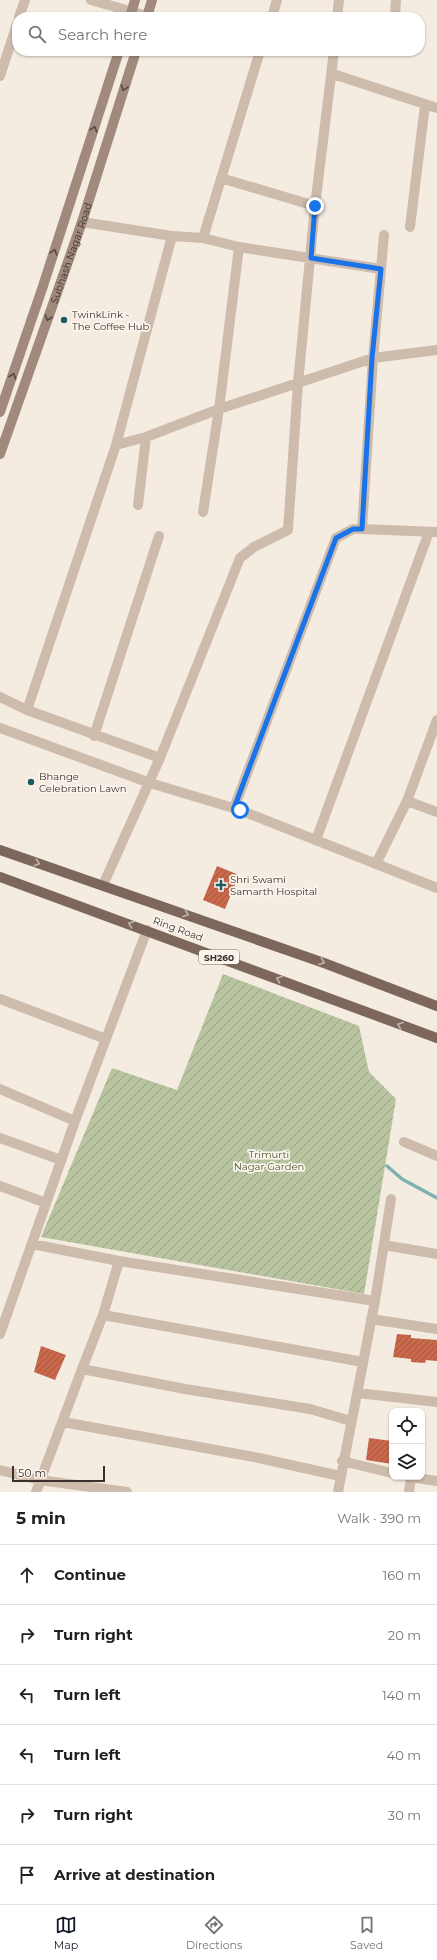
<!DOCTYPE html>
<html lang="en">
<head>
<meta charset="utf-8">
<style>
  :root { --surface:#fff; --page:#f2f2f2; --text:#202124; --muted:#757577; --line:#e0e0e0; --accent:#111827 }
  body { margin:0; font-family:Montserrat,sans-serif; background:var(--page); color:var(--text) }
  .controls { position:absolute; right:12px; bottom:12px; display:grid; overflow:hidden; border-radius:8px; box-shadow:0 1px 3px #0004 }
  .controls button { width:36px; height:36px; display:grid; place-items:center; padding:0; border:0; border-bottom:1px solid var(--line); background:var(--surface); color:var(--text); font:20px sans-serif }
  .scale { position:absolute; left:12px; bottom:10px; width:93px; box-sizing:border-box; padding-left:4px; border:2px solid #3b302b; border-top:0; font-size:11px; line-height:14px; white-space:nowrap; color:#3b302b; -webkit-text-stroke:3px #fbf5ee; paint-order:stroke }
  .stop { position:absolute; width:12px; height:12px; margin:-9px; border:3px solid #1a73e8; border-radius:50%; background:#fff }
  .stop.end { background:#1a73e8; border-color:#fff; box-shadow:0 1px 4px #0008 }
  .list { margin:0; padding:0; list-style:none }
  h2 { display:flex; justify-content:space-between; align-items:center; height:52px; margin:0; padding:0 16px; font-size:17px }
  h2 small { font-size:13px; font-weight:400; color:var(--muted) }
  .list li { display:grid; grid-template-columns:26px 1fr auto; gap:12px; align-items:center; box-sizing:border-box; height:60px; padding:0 16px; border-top:1px solid var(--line) }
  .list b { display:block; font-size:15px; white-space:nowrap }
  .list em { font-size:13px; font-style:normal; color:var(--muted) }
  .icon { flex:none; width:22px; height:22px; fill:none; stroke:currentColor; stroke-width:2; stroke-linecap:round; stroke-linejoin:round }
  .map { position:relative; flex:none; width:437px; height:1492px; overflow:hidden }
  .search { position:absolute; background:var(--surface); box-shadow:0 1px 3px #0004; left:12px; right:12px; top:12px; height:44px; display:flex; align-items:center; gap:10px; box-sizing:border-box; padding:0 14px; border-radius:16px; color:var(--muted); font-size:15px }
  .sheet { height:412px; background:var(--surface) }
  nav { display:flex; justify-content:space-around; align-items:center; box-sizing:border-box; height:56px; border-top:1px solid var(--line); background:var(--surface); font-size:11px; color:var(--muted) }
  nav a { display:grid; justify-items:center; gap:2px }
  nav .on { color:var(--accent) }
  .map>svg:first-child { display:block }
  .garden { fill:url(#garden-furrows) }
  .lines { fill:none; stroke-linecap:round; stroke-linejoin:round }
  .stream { stroke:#7fb0b2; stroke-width:3.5 }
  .building { fill:url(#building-hatch) }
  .street { stroke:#cdbbac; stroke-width:10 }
  .secondary { stroke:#a18a7d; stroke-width:10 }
  .primary { stroke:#7d675c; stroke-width:10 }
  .oneway { stroke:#544640 }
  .oneway2 { stroke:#c2b5ac }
  .route { stroke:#1a73e8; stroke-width:5 }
  .poi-dot { fill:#1f5a5e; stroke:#fbf5ee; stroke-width:1.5 }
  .labels { text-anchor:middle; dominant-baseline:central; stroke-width:3.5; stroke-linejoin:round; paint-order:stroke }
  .shield { fill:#fbf5ee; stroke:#756b66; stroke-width:1 }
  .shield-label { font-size:9px; font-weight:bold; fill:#3b302b }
  .street-label { font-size:10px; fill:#3b302b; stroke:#fbf5ee }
  .poi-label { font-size:10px; fill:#3b302b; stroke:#fbf5ee; text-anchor:start }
  .park-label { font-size:10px; fill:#4a5a2e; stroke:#fbf5ee }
</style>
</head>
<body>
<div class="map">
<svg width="437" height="1492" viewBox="0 0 437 1492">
  <defs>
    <pattern id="garden-furrows" width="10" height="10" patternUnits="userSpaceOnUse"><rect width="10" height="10" fill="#b8c4a0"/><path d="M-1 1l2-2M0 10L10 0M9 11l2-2" fill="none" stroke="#97a083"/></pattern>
    <pattern id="building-hatch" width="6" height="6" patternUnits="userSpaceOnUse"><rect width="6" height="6" fill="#c8694b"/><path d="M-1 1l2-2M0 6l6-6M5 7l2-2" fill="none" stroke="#a4573f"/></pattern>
  </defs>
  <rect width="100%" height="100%" fill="#f4ebe1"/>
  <path class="garden" d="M223,974L359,1026L369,1072L396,1099L364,1294L41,1237L112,1068L177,1090Z"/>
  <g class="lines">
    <path class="stream" d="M387,1166L402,1179L437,1198"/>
  </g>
  <path class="building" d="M217,866L239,875L225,909L203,900Z
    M397,1334L411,1335V1338L437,1340V1361L426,1360L425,1363L411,1362V1359L393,1357Z
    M41,1346L66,1355L55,1380L34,1372Z
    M369,1438L392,1441V1464L366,1460Z"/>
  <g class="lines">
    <path class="street" d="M91,0L151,17
      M19,17L25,0
      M272,17L277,0
      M337,17L339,0
      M395,17L396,0
      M333,74L437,108
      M0,76L17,24
      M221,178L315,206
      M82,222L172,236
      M410,227L425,105
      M239,247L381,269L373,358L362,529
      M381,269L384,235
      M116,445L172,236L203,238L260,51
      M138,505L146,437
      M203,512L219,409L239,247L203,238
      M0,697L27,710L116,445L146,437L219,409L373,358L437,350
      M27,710L160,758L240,558L254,547L288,530L298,383L315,206L334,51
      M437,720L407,801L437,812
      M0,728L150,783L240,810L437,888
      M94,736L159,536
      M234,808L336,538L353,529H362L437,532
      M316,840L429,532
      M376,864L407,801
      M103,885L160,758
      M0,999L106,1039
      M0,1089L75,1121
      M0,1138L61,1160
      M404,1142L437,1156
      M0,1186L46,1203
      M32,1244L119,1261L375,1301
      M384,1245L437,1254
      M103,1315L119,1261
      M371,1319L437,1329
      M0,1334L75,1121L147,930
      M358,1393L437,1402
      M351,1421L310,1409L185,1389L82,1369L103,1315L363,1362
      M63,1422L259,1458L340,1476
      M342,1461L392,1473
      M0,1470L40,1480L127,1492
      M410,1477L437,1481
      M36,1492L82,1369
      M338,1492L375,1301L391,1199
      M409,1492L411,1477"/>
    <g class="secondary">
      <path d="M130,17L135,0"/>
      <path d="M147,17L152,0"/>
      <path d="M0,412L43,286L119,51"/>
      <path id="s1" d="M0,454L82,222L136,51"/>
    </g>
    <path class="primary" d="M0,850L324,963L437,1006
      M0,877L437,1038"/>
  </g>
  <defs><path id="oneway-chevron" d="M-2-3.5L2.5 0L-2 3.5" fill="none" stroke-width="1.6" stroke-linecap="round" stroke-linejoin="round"/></defs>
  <g class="oneway">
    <use href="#oneway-chevron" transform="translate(124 88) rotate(108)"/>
    <use href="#oneway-chevron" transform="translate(94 129) rotate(-72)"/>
    <use href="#oneway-chevron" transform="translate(54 252) rotate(-72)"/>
    <use href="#oneway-chevron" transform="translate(48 318) rotate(109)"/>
    <use href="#oneway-chevron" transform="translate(13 376) rotate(-71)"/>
  </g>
  <g class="oneway2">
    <use href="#oneway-chevron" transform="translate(37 863) rotate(19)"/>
    <use href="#oneway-chevron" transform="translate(186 914) rotate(20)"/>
    <use href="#oneway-chevron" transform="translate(131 924) rotate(-160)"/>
    <use href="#oneway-chevron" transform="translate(322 962) rotate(20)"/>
    <use href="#oneway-chevron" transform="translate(279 979) rotate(-160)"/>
    <use href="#oneway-chevron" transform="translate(400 1025) rotate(-160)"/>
  </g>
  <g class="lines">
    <path class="route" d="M240,810L234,808L336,538L353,529H362L372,358L381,269L311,258L315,206"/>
  </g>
  <g class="poi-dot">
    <circle cx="64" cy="320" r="4"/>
    <circle cx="31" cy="782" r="4"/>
    <path d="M219 879h4v4h4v4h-4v4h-4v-4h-4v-4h4z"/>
  </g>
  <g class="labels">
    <rect class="shield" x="199" y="950" width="40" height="14" rx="3"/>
    <g class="shield-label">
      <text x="219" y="957">SH260</text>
    </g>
    <g class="street-label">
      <text stroke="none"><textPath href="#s1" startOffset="213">Subhash Nagar Road</textPath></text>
      <text transform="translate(178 929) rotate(20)">Ring Road</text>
    </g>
    <g class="poi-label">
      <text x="72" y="314">TwinkLink -<tspan x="72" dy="12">The Coffee Hub</tspan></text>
      <text x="39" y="776">Bhange<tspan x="39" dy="12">Celebration Lawn</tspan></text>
      <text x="230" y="879">Shri Swami<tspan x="230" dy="12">Samarth Hospital</tspan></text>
    </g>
    <g class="park-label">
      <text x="269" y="1154">Trimurti<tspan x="269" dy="12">Nagar Garden</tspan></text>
    </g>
  </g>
</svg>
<div class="controls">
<button><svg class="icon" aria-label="locate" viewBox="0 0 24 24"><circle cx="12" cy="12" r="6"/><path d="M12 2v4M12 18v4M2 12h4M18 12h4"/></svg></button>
<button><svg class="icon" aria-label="layers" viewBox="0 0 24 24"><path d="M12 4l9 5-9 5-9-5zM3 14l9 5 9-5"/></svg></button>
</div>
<div class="scale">50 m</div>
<div class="stop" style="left:240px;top:810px"></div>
<div class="stop end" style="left:315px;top:206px"></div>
<div class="search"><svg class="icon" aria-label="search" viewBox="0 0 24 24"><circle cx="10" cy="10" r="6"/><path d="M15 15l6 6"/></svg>Search here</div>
</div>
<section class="sheet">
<h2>5 min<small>Walk · 390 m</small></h2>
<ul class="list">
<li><svg class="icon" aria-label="ahead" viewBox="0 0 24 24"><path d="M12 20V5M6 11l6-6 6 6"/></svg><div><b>Continue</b></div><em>160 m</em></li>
<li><svg class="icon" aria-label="right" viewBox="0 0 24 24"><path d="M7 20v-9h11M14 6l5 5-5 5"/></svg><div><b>Turn right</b></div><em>20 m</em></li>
<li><svg class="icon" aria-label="left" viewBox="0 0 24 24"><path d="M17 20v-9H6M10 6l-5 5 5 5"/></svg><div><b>Turn left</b></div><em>140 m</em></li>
<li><svg class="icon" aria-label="left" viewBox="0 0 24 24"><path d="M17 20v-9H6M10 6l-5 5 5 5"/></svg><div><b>Turn left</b></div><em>40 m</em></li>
<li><svg class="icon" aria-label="right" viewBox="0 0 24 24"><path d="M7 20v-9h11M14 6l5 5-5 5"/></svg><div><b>Turn right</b></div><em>30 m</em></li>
<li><svg class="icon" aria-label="arrive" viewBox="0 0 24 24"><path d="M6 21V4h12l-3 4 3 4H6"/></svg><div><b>Arrive at destination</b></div></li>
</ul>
</section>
<nav>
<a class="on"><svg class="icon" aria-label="map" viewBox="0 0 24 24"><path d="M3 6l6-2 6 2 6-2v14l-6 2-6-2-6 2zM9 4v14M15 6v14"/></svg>Map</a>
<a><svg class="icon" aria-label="directions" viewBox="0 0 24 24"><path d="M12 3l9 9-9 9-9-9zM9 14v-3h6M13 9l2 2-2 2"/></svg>Directions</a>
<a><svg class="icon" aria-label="saved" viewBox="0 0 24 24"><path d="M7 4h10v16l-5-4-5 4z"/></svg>Saved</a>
</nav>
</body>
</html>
